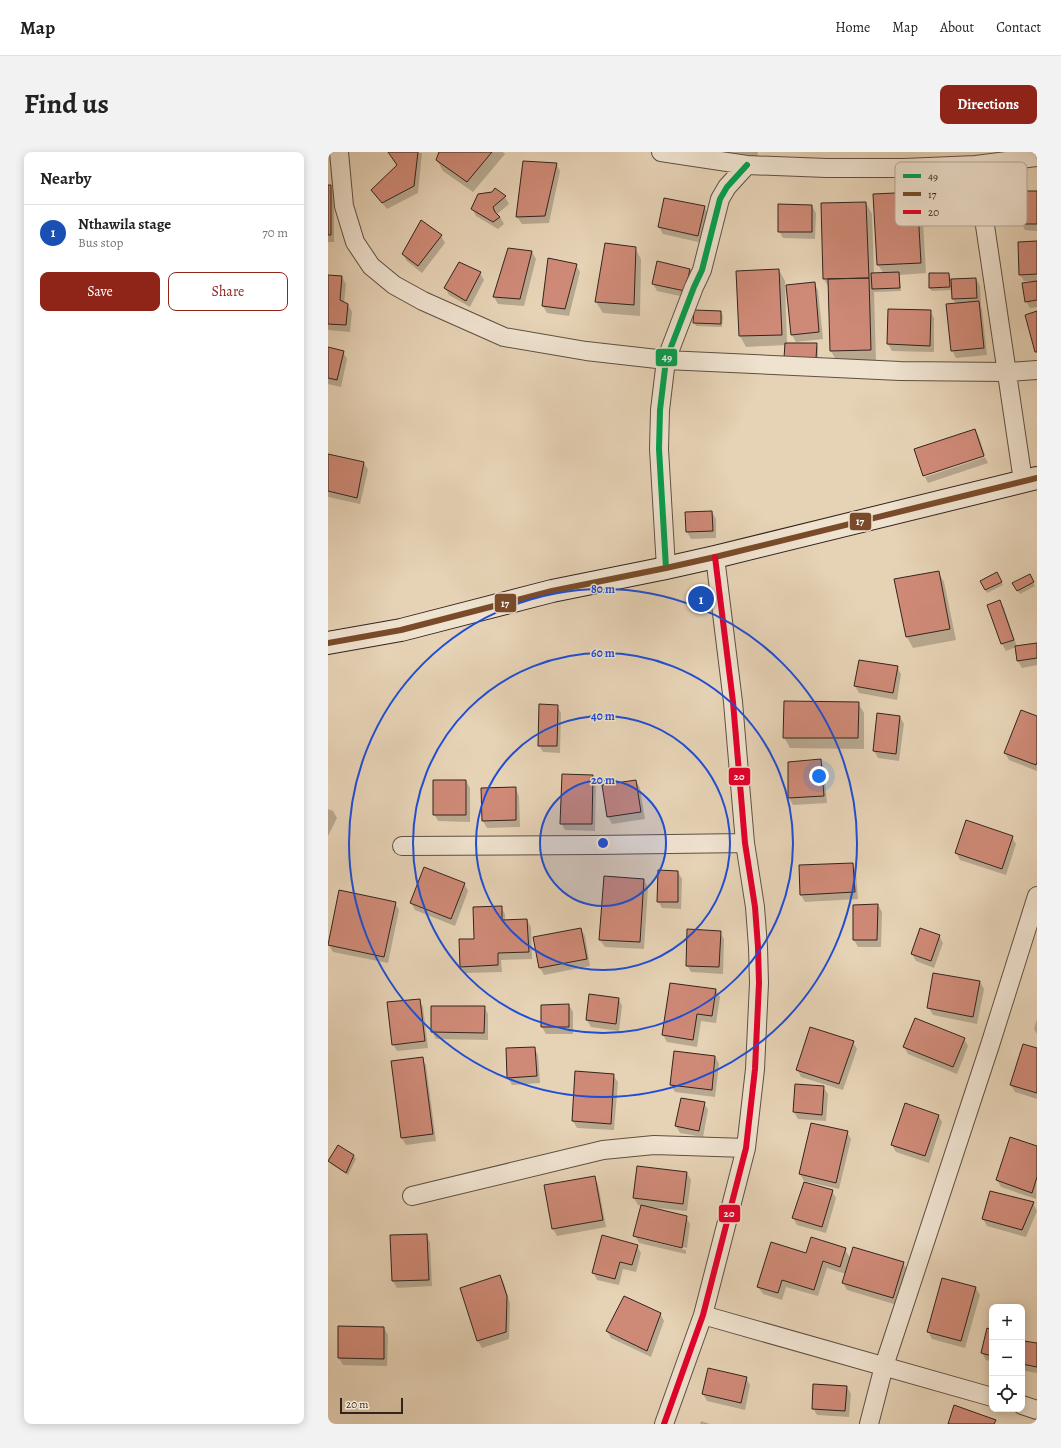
<!DOCTYPE html>
<html lang="en">
<head>
<meta charset="utf-8">
<style>
  :root { --surface:#fff; --page:#f2f2f2; --text:#222; --muted:#767676; --line:#e0e0e0; --accent:#8f2418 }
  body { margin:0; font-family:Alegreya,serif; background:var(--page); color:var(--text) }
  .controls { position:absolute; right:12px; bottom:12px; display:grid; overflow:hidden; border-radius:8px; box-shadow:0 2px 10px #0003 }
  .controls button { width:36px; height:36px; display:grid; place-items:center; padding:0; border:0; border-bottom:1px solid var(--line); background:var(--surface); color:var(--text); font:20px sans-serif }
  .scale { position:absolute; left:12px; bottom:10px; width:63px; box-sizing:border-box; padding-left:4px; border:2px solid #32241d; border-top:0; font-size:11px; line-height:14px; white-space:nowrap; color:#32241d; -webkit-text-stroke:3px #efe2cf; paint-order:stroke }
  .you { position:absolute; left:491px; top:624px; width:14px; height:14px; margin:-10px; border:3px solid #fff; border-radius:50%; background:#1a73e8; box-shadow:0 0 0 6px #1a73e833 }
  .badge { display:grid; place-items:center; width:26px; height:26px; border-radius:50%; background:var(--accent); color:#fff; font-size:13px; font-weight:700 }
  .pin { position:absolute; translate:-50% -50%; border:2px solid #fff; box-shadow:0 1px 4px #0006 }
  .list { margin:0; padding:0; list-style:none }
  h2 { display:flex; justify-content:space-between; align-items:center; height:52px; margin:0; padding:0 16px; font-size:17px }
  h2 small { font-size:13px; font-weight:400; color:var(--muted) }
  .list li { display:grid; grid-template-columns:26px 1fr auto; gap:12px; align-items:center; box-sizing:border-box; height:56px; padding:0 16px; border-top:1px solid var(--line) }
  .list b { display:block; font-size:15px; white-space:nowrap }
  .list p { margin:0; font-size:13px; white-space:nowrap; color:var(--muted) }
  .list em { font-size:13px; font-style:normal; color:var(--muted) }
  .actions { display:flex; gap:8px; padding:12px 16px }
  .actions a { flex:1; padding:9px 0; border:1px solid var(--accent); border-radius:8px; text-align:center; font-size:14px; color:var(--accent) }
  .actions .main { background:var(--accent); color:#fff }
  .icon { flex:none; width:22px; height:22px; fill:none; stroke:currentColor; stroke-width:2; stroke-linecap:round; stroke-linejoin:round }
  .map { position:relative; flex:none; width:709px; height:1272px; overflow:hidden; border-radius:8px }
  header { display:flex; align-items:center; gap:24px; box-sizing:border-box; height:56px; padding:0 20px; background:var(--surface); border-bottom:1px solid var(--line) }
  header strong { font-size:19px }
  nav { display:flex; gap:22px; margin-inline-start:auto; font-size:14px }
  .intro { display:flex; align-items:center; justify-content:space-between; box-sizing:border-box; height:96px; padding:0 24px }
  h1 { margin:0; font-size:28px }
  .button { padding:10px 18px; border-radius:8px; background:var(--accent); color:#fff; font-size:14px; font-weight:700 }
  main { display:flex; gap:24px; padding:0 24px }
  aside { flex:1; background:var(--surface); border-radius:8px; box-shadow:0 2px 10px #0003 }
  .map>svg:first-child { display:block }
  .shadow { fill:#0003 }
  .building { fill:#cf8a77; stroke:#32241d }
  .lines { fill:none; stroke-linecap:round; stroke-linejoin:round }
  .minor-casing { stroke:#5f5043; stroke-width:20 }
  .secondary-casing { stroke:#32241d; stroke-width:24 }
  .minor { stroke:#efe2cf; stroke-width:18 }
  .secondary { stroke:#efe2cf; stroke-width:22 }
  .bus-1-casing { stroke:#efe2cf; stroke-width:9 }
  .bus-2-casing { stroke:#efe2cf; stroke-width:9 }
  .bus-3-casing { stroke:#efe2cf; stroke-width:9 }
  .bus-1 { stroke:#02a04e; stroke-width:6 }
  .bus-2 { stroke:#7a4b2a; stroke-width:6 }
  .bus-3 { stroke:#e4002b; stroke-width:6 }
  .ring { fill:none; stroke:#1d4ed8; stroke-width:2 }
  .key { fill:#efe2cf; stroke:#b6a99a; stroke-width:1 }
  .key-label { font-size:11px; fill:#32241d }
  .centre { fill:#1d4ed8; stroke:#efe2cf; stroke-width:2 }
  .ring-label { font-size:12px; text-anchor:middle; font-weight:bold; fill:#1d4ed8; stroke:#efe2cf; stroke-width:3; stroke-linejoin:round; paint-order:stroke }
  .line-badge { stroke:#efe2cf; stroke-width:1.5 }
  .badge-label { font-size:11px; text-anchor:middle; font-weight:bold; fill:#fff }
</style>
</head>
<body>
<header>
<strong>Map</strong>
<nav><a>Home</a><a>Map</a><a>About</a><a>Contact</a></nav>
</header>
<div class="intro"><h1>Find us</h1><a class="button">Directions</a></div>
<main>
<aside>
<h2>Nearby<small></small></h2>
<ul class="list">
<li><span class="badge" style="background:#1a4fb4">1</span><div><b>Nthawila stage</b><p>Bus stop</p></div><em>70 m</em></li>
</ul>
<div class="actions"><a class="main">Save</a><a>Share</a></div>
</aside>
<div class="map">
<svg width="709" height="1272" viewBox="0 0 709 1272">
  <rect width="100%" height="100%" fill="#e6d2b5"/>
  <filter id="stains"><feTurbulence type="fractalNoise" baseFrequency=".005" numOctaves="4"/><feColorMatrix values="0 0 0 0 .2 0 0 0 0 .09 0 0 0 0 .02 0 0 0 .5 -.17"/></filter>
  <radialGradient id="worn" r=".72"><stop offset=".6" stop-color="#630" stop-opacity="0"/><stop offset="1" stop-color="#630" stop-opacity=".3"/></radialGradient>
  <path class="shadow" d="M60,0L94,1L90,41L59,57L44,38L70,13Z
    M112,0H175L177,2L145,40L115,19L109,8Z
    M397,0H430L428,8Z
    M228,12L232,19L221,71L194,72L189,65Z
    M0,34H2L6,41V90H0Z
    M167,37L177,45L181,52L168,63L172,65L176,72L170,77L148,64L144,56L165,41Z
    M709,40V79L697,78L693,71Z
    M588,41L594,52L598,121L571,123L573,139L546,140L548,209L509,210L503,199L501,136L496,127L538,51L544,62L546,122H556L550,113L546,43Z
    M337,47L376,55L380,62L374,91L335,82L331,75Z
    M484,54L488,61L487,87L455,86L451,79Z
    M113,84L117,91L94,121L79,109L75,102Z
    M709,90V155L702,156L698,149L704,129H696L692,122Z
    M278,92L307,96L313,107L312,164L275,161L268,150Z
    M180,97L204,100L208,107L196,154L170,152L166,145Z
    M248,113L252,120L241,164L219,161L215,154Z
    M362,117L366,125L361,146L329,139L325,132Z
    M451,118L457,129L459,192H488L490,195V209L458,193L418,195L412,184L409,120Z
    M152,121L156,128L142,155L121,143L117,136Z
    M621,122L623,128L648,127L652,134L653,154L654,157L659,203L628,206L624,198L628,152L625,147L624,138L604,139L602,136Z
    M0,124L14,125L18,132L16,151L20,153L24,160L22,180L0,178Z
    M486,131L490,138L495,187L468,190L464,183Z
    M561,158L602,159L606,166V200L564,199L560,192Z
    M393,160L395,164L394,175L368,174L366,170Z
    M0,196L15,200L19,207L13,235L0,232Z
    M647,278L651,285L657,303L596,323Z
    M0,303L36,311L40,318L32,352L0,345Z
    M657,305L660,311L600,331L597,325Z
    M384,360L388,367V386L363,387L359,380Z
    M610,420L616,430L628,488L585,496L579,485L567,428Z
    M668,421L675,433L659,441L653,429Z
    M701,423L707,434L692,442L686,431Z
    M672,449L676,456L689,495L709,492V513L694,516L690,509L688,495L678,499L674,492L661,453Z
    M569,515L573,522L569,548L531,541L527,534Z
    M530,551L536,561V597L462,596L456,585Z
    M229,554L233,561L232,601L215,600L211,593Z
    M572,565L576,572L571,609L550,606L546,599Z
    M709,565V619L681,608L677,601Z
    M492,608L496,615L499,651L465,653L461,646Z
    M264,624L268,631L267,679L237,678L233,671Z
    M138,629L142,636V670L110,669L106,662Z
    M308,629L312,636L317,667L284,672L280,665L275,634Z
    M187,636L191,644L192,675L159,676L155,669Z
    M0,657L5,659L9,666L0,684Z
    M684,685L688,692L678,723L632,708L628,701Z
    M524,712L528,719L530,747L477,750L473,743Z
    M350,720L354,727L353,757L334,756L330,749Z
    M316,728L320,735L316,797L277,795L272,788Z
    M136,731L140,739L127,774L87,758L83,751Z
    M67,751L71,758L60,811L5,800L1,793Z
    M550,753L554,760L553,795H530L526,788Z
    M173,755L177,762V769L199,768L203,775L204,807L173,808L174,820L137,821L133,814L147,788Z
    M253,777L257,784L262,814L216,823L212,816Z
    M392,780L396,787L395,822L363,820L359,813Z
    M611,784L615,791L606,816L588,809L584,802Z
    M652,830L656,837L649,872L605,863L601,856Z
    M342,832L388,838L392,845L388,871L373,869L369,895L339,890L335,883Z
    M262,843L290,846L294,854L291,879L263,875L259,868Z
    M91,848L95,855L100,896L69,899L65,892Z
    M241,853L245,860V882H218L214,875V854Z
    M104,855H156L160,862V888L108,887L104,880Z
    M709,867V882L706,877Z
    M636,887L640,894L629,922L580,902L576,895Z
    M525,890L529,897L515,938L473,925L469,917Z
    M206,896L210,903L212,931L184,933L180,926Z
    M709,897V947L687,940L683,933Z
    M387,904L391,912L387,945L347,940L343,933Z
    M94,906L98,913L108,989L78,993L74,986Z
    M285,923L290,930L286,978L249,976L245,969Z
    M495,935L500,942L498,969L470,967L466,960Z
    M376,951L380,958L375,985L352,981L348,974Z
    M610,963L614,970L601,1011L568,1000L564,993Z
    M519,980L523,987L511,1037L476,1029L472,1022Z
    M11,994L26,1004L28,1007L20,1023L3,1012L1,1009Z
    M709,995L708,1047L673,1035L669,1028Z
    M309,1015L359,1021L363,1028L359,1059L320,1055V1056L358,1065L362,1072L359,1096L311,1084V1086L358,1098V1102L311,1091L307,1084L314,1054L310,1053L306,1046Z
    M266,1025L270,1032L278,1075L229,1084L225,1077L217,1034Z
    M504,1039L508,1046L498,1081L469,1073L465,1066Z
    M705,1051L709,1059L698,1085L659,1074L655,1067Z
    M98,1083L102,1090L104,1134L69,1136L65,1129Z
    M309,1094L313,1101L308,1120L295,1117L291,1133L269,1128L265,1120Z
    M517,1097L522,1106L575,1111L579,1118L569,1153L519,1138L515,1131L518,1122L499,1116L490,1144L458,1135L454,1148L435,1142L430,1135Z
    M172,1124L176,1131L182,1152L181,1187L154,1196L150,1189Z
    M615,1127L648,1136L652,1143L637,1196L604,1187L600,1179Z
    M332,1161L336,1169L323,1205L283,1186L279,1179Z
    M11,1175L56,1176L60,1183L59,1214L15,1213L11,1206Z
    M660,1178L664,1179V1210L658,1208L654,1201Z
    M697,1190L709,1192V1221L697,1219L694,1214Z
    M418,1226L422,1233L417,1258L379,1249L375,1242Z
    M519,1235L523,1242L521,1265L489,1263L485,1256Z
    M373,1269L382,1272H372Z"/>
  <path class="building" d="M60,0H90L86,34L54,51L43,38L69,13Z
    M111,0H164L139,30L108,8Z
    M195,9L229,11L217,64L188,65Z
    M0,33H3V83H0Z
    M167,36L178,44L165,55L167,60L172,65L165,70L143,57L150,42L164,40Z
    M693,39H709V72H692Z
    M589,40L593,111L549,113L545,42Z
    M336,46L377,54L370,84L330,75Z
    M538,50L541,126L495,127L493,51Z
    M450,52L484,53V80H450Z
    M93,68L114,83L90,114L74,102Z
    M709,89V122L691,123L690,90Z
    M277,91L308,95L306,153L267,150Z
    M180,96L204,99L192,147L165,145Z
    M220,106L249,112L237,157L214,154Z
    M329,109L362,117L357,139L324,132Z
    M131,110L153,120L138,149L116,136Z
    M451,117L454,183L411,184L408,119Z
    M571,120L572,136L544,137L543,121Z
    M601,121H621L622,135L601,136Z
    M0,123L14,124L12,148L20,152L18,173L0,172Z
    M541,126L543,198L502,199L500,127Z
    M648,126L649,146L624,147L623,127Z
    M709,129V148L697,150L694,131Z
    M487,130L491,180L463,183L458,133Z
    M651,149L656,196L623,199L618,152Z
    M560,157L603,158L602,194L559,192Z
    M366,158L393,159V172L365,171Z
    M709,159V200H707L697,163Z
    M457,191H489L488,207L456,206Z
    M0,195L16,199L9,228L0,226Z
    M647,277L656,304L595,324L586,297Z
    M0,302L36,310L29,346L0,339Z
    M384,359L385,379L358,380L357,360Z
    M611,419L622,477L578,485L566,427Z
    M669,420L674,430L657,438L652,429Z
    M702,422L706,430L689,439L684,431Z
    M672,448L686,488L673,492L659,453Z
    M709,491V506L689,509L687,494Z
    M531,508L570,514L565,541L526,534Z
    M456,549L531,550L530,586H455Z
    M211,552L230,553L229,594H210Z
    M693,558L709,564V610L708,613L676,601Z
    M549,561L572,564L568,602L545,599Z
    M493,607L496,644L460,646V610Z
    M234,622L265,623L264,672H232Z
    M105,628H138V663H105Z
    M308,628L313,660L279,665L274,633Z
    M188,635V668L154,669L153,636Z
    M638,668L685,684L674,717L627,701Z
    M525,711L527,740L472,743L471,713Z
    M96,715L137,731L123,767L82,751Z
    M330,718L350,719V750H329Z
    M276,724L316,727L312,790L271,788Z
    M11,738L68,750L56,805L0,793Z
    M550,752L549,788H525V753Z
    M174,754V768L199,767L201,800L170,801V813L132,815L131,787H146L145,755Z
    M253,776L259,807L211,816L205,785Z
    M592,776L612,783L603,809L583,802Z
    M359,777L393,779L391,815L358,814Z
    M605,821L652,829L645,865L599,856Z
    M342,831L388,837L384,864L369,862L365,888L334,883Z
    M261,842L291,846L288,872L258,868Z
    M92,847L97,889L64,893L59,850Z
    M241,852V875H213V853Z
    M103,854H157L156,881L103,880Z
    M587,866L637,886L625,915L575,895Z
    M482,875L526,889L511,932L468,918Z
    M695,892L709,896V941L682,933Z
    M207,895L209,924L179,926L178,896Z
    M346,899L387,904L384,938L342,933Z
    M95,905L105,982L73,986L63,909Z
    M247,919L286,922L283,972L244,969Z
    M467,932L496,934L494,963L465,960Z
    M353,946L377,950L371,979L347,974Z
    M577,951L611,963L597,1004L563,993Z
    M483,971L520,979L508,1031L471,1022Z
    M682,985L709,994V1025L704,1041L668,1028Z
    M10,993L26,1003L18,1021L0,1009Z
    M309,1014L359,1020L355,1052L305,1046Z
    M267,1024L275,1068L224,1077L216,1033Z
    M476,1030L505,1038L494,1075L464,1066Z
    M662,1039L706,1050L694,1078L654,1067Z
    M313,1053L359,1064L354,1096L305,1084Z
    M99,1082L101,1128L64,1129L62,1083Z
    M274,1083L310,1093L304,1113L292,1110L287,1127L264,1121Z
    M483,1085L518,1096L512,1115L495,1109L486,1138L454,1128L450,1141L429,1135L443,1090L478,1101Z
    M525,1095L576,1110L565,1146L514,1131Z
    M172,1123L179,1144L178,1180L149,1189L132,1136Z
    M614,1126L648,1135L633,1189L599,1180Z
    M296,1144L333,1161L319,1199L278,1179Z
    M10,1174L56,1175V1207L10,1206Z
    M659,1176L664,1178V1204L653,1201Z
    M696,1189L709,1191V1215L694,1212Z
    M380,1216L419,1225L413,1251L374,1242Z
    M485,1232L519,1234L517,1259L484,1257Z
    M626,1253L668,1268L666,1272H620Z"/>
  <g class="lines">
    <g class="minor-casing">
      <path id="minor" d="M11,0L16,54L27,90L43,114L66,133L95,149L176,185L258,199L338,208L572,219L679,220L709,218
        M333,0L419,13L499,16H576L648,13L709,5
        M648,13L695,329
        M338,416L331,297L332,258L338,208L366,135L374,118L392,47L399,35L419,13
        M74,694L266,693L417,691
        M84,1044L275,998L326,993L418,996
        M375,1163L664,1245
        M694,1253L709,1258
        M336,1272L375,1163L418,996L427,917L431,831L430,795L427,755L417,691L405,550L387,405
        M541,1272L556,1214L662,893L709,744"/>
    </g>
    <g class="secondary-casing">
      <path id="secondary" d="M0,491L73,478L224,439L338,416L387,405L709,326"/>
    </g>
    <use href="#minor" class="minor"/>
    <use href="#secondary" class="secondary"/>
    <g class="bus-1-casing">
      <path id="bus-1" d="M338,416L331,297L332,258L338,208L366,135L374,118L392,47L399,35L419,13"/>
    </g>
    <g class="bus-2-casing">
      <path id="bus-2" d="M0,491L73,478L224,439L338,416L387,405L709,326"/>
    </g>
    <g class="bus-3-casing">
      <path id="bus-3" d="M336,1272L375,1163L418,996L427,917L431,831L430,795L427,755L417,691L405,550L387,405"/>
    </g>
    <use href="#bus-1" class="bus-1"/>
    <use href="#bus-2" class="bus-2"/>
    <use href="#bus-3" class="bus-3"/>
  </g>
  <circle cx="275" cy="691" r="63" fill="#1d4ed8" fill-opacity=".12"/>
  <g class="ring">
    <circle cx="275" cy="691" r="63"/>
    <circle cx="275" cy="691" r="127"/>
    <circle cx="275" cy="691" r="190"/>
    <circle cx="275" cy="691" r="254"/>
  </g>
  <rect x="567" y="10" width="132" height="64" rx="6" class="key"/>
  <rect x="575" y="22" width="18" height="4" fill="#02a04e"/>
  <rect x="575" y="40" width="18" height="4" fill="#7a4b2a"/>
  <rect x="575" y="58" width="18" height="4" fill="#e4002b"/>
  <g class="key-label">
    <text x="600" y="28">49</text>
    <text x="600" y="46">17</text>
    <text x="600" y="64">20</text>
  </g>
  <circle cx="275" cy="691" r="6" class="centre"/>
  <g class="ring-label">
    <text x="275" y="441">80 m</text>
    <text x="275" y="505">60 m</text>
    <text x="275" y="568">40 m</text>
    <text x="275" y="632">20 m</text>
  </g>
  <g class="line-badge">
    <rect x="327" y="196" width="23" height="19" rx="4" fill="#02a04e"/>
    <rect x="521" y="360" width="23" height="19" rx="4" fill="#7a4b2a"/>
    <rect x="166" y="441" width="23" height="20" rx="4" fill="#7a4b2a"/>
    <rect x="400" y="615" width="23" height="19" rx="4" fill="#e4002b"/>
    <rect x="390" y="1052" width="23" height="19" rx="4" fill="#e4002b"/>
  </g>
  <g class="badge-label">
    <text x="339" y="209">49</text>
    <text x="532" y="373">17</text>
    <text x="177" y="455">17</text>
    <text x="411" y="628">20</text>
    <text x="401" y="1065">20</text>
  </g>
  <rect width="100%" height="100%" filter="url(#stains)"/>
  <rect width="100%" height="100%" fill="url(#worn)"/>
</svg>
<div class="controls">
<button>+</button>
<button>−</button>
<button><svg class="icon" aria-label="locate" viewBox="0 0 24 24"><circle cx="12" cy="12" r="6"/><path d="M12 2v4M12 18v4M2 12h4M18 12h4"/></svg></button>
</div>
<div class="scale">20 m</div>
<div class="you"></div>
<div class="pin badge" style="left:373px;top:447px;background:#1a4fb4">1</div>
</div>
</main>
</body>
</html>
